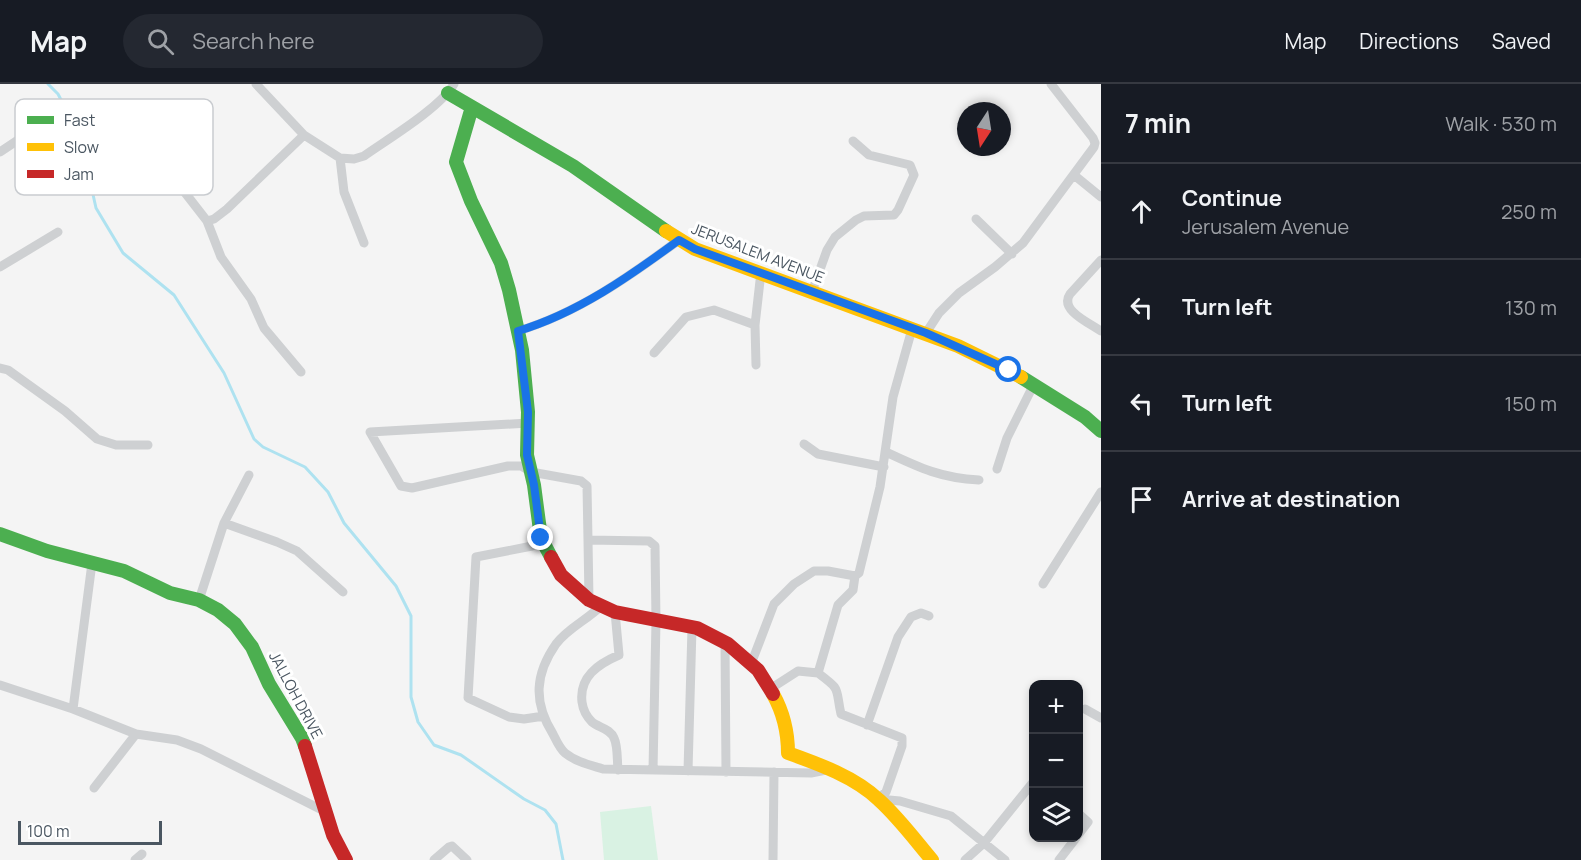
<!DOCTYPE html>
<html lang="en">
<head>
<meta charset="utf-8">
<style>
  :root { --surface:#171b24; --page:#242831; --text:#f1f3f6; --muted:#9ea1a6; --line:#363941 }
  body { margin:0; font-family:Manrope,sans-serif; background:var(--page); color:var(--text) }
  .controls { position:absolute; right:18px; bottom:18px; display:grid; overflow:hidden; border-radius:12px; box-shadow:0 3px 9px #0003 }
  .controls button { width:54px; height:54px; display:grid; place-items:center; padding:0; border:0; border-bottom:2px solid var(--line); background:var(--surface); color:var(--text); font:30px sans-serif }
  .compass { position:absolute; left:957px; top:18px; width:54px; height:54px; border-radius:50%; background:var(--surface); box-shadow:0 3px 9px #0003; rotate:192deg }
  .scale { position:absolute; left:18px; bottom:15px; width:144px; box-sizing:border-box; padding-left:6px; border:3px solid #4a5661; border-top:0; font-size:16px; line-height:21px; white-space:nowrap; color:#4a5661; -webkit-text-stroke:4px #fff; paint-order:stroke }
  .stop { position:absolute; width:18px; height:18px; margin:-14px; border:4px solid #1a73e8; border-radius:50%; background:#fff }
  .stop.end { background:#1a73e8; border-color:#fff; box-shadow:0 2px 6px #0008 }
  .list { margin:0; padding:0; list-style:none }
  h2 { display:flex; justify-content:space-between; align-items:center; height:78px; margin:0; padding:0 24px; font-size:26px }
  h2 small { font-size:20px; font-weight:400; color:var(--muted) }
  .list li { display:grid; grid-template-columns:39px 1fr auto; gap:18px; align-items:center; box-sizing:border-box; height:96px; padding:0 24px; border-top:2px solid var(--line) }
  .list b { display:block; font-size:22px; white-space:nowrap }
  .list p { margin:0; font-size:20px; white-space:nowrap; color:var(--muted) }
  .list em { font-size:20px; font-style:normal; color:var(--muted) }
  .icon { flex:none; width:33px; height:33px; fill:none; stroke:currentColor; stroke-width:2; stroke-linecap:round; stroke-linejoin:round }
  .map { position:relative; flex:none; width:1101px; height:776px; overflow:hidden }
  header { display:flex; align-items:center; gap:36px; box-sizing:border-box; height:84px; padding:0 30px; background:var(--surface); border-bottom:2px solid var(--line) }
  header strong { font-size:28px }
  nav { display:flex; gap:33px; margin-inline-start:auto; font-size:21px }
  .search { width:420px; height:54px; background:var(--page); display:flex; align-items:center; gap:15px; box-sizing:border-box; padding:0 21px; border-radius:33px; color:var(--muted); font-size:22px }
  main { display:flex }
  aside { flex:1; background:var(--surface) }
  .map>svg:first-child { display:block }
  .green { fill:#d9f2e3 }
  .lines { fill:none; stroke-linecap:round; stroke-linejoin:round }
  .stream { stroke:#aee2f0; stroke-width:3 }
  .street { stroke:#ced0d2; stroke-width:9 }
  .fast { stroke:#4caf50; stroke-width:14 }
  .slow { stroke:#ffc107; stroke-width:14 }
  .jam { stroke:#c62828; stroke-width:14 }
  .route { stroke:#1a73e8; stroke-width:8 }
  .labels { text-anchor:middle; dominant-baseline:central; stroke-width:6; stroke-linejoin:round; paint-order:stroke }
  .street-label { font-size:15px; fill:#4a5661; stroke:#fff }
  .key { fill:#fff; stroke:#c9ccd0; stroke-width:1.5 }
  .key-label { font-size:16px; fill:#4a5661 }
</style>
</head>
<body>
<header>
<strong>Map</strong>
<div class="search"><svg class="icon" aria-label="search" viewBox="0 0 24 24"><circle cx="10" cy="10" r="6"/><path d="M15 15l6 6"/></svg>Search here</div>
<nav><a>Map</a><a>Directions</a><a>Saved</a></nav>
</header>
<main>
<div class="map">
<svg width="1101" height="776" viewBox="0 0 1101 776">
  <rect width="100%" height="100%" fill="#f4f4f4"/>
  <path class="green" d="M651,722L658,776H604L600,728Z"/>
  <g class="lines">
    <path class="stream" d="M48,0L58,10L73,39L86,79L96,124L123,169L174,211L224,289L254,355L263,363L305,383L328,408L344,439L396,502L411,532V613L418,638L434,661L461,671L524,715L545,726L556,740L563,776"/>
    <path class="street" d="M256,0L304,51L340,74L354,75L364,72C388,55 440,24 454,0
      M0,68L51,34
      M340,74L344,108L364,159
      M165,83L207,137L214,135L227,125L304,51
      M1074,91L1101,113
      M976,135L1012,170
      M207,137L221,173L251,215L264,244L301,288
      M1101,176L1070,210C1059,226 1089,239 1101,247
      M0,183L58,148
      M812,208L827,166L835,153L856,136L864,132L894,131L898,126L914,91L910,81L869,71L853,57
      M518,247C578,229 630,192 679,156
      M926,249L939,229L959,209L995,183L1023,159L1094,63L1095,59L1093,54L1051,0
      M654,269L686,233L714,226L755,241
      M756,281L755,241L761,188
      M0,284L8,286L65,327L97,355L116,361H148
      M528,339L370,348L401,402L412,404L508,382H521L531,388L581,397L587,402L588,456
      M804,360L818,370L884,383
      M886,368C920,384 941,394 979,396
      M997,385L1007,354L1034,300
      M224,439L277,458L297,467L343,508
      M541,454L532,462L476,473L468,614L509,633L524,635L544,632
      M1043,500L1101,408
      M199,516L224,439L249,391
      M589,516L588,456L649,457L655,462L656,537L653,686
      M601,522C587,536 568,544 556,560C535,590 533,618 553,650C556,656 560,665 565,669C576,678 590,681 603,685L811,689L826,686
      M615,528L619,571C598,580 579,593 582,618C583,626 586,632 592,638C599,644 610,644 614,654C618,662 617,676 618,686
      M725,558L726,688
      M751,580L774,520L794,500L814,487H828L855,492
      M818,589C842,607 835,603 841,630L902,654V662L886,708L878,715
      M0,601L73,625L136,650L177,656L201,665L326,728
      M770,605L798,587L818,589L838,521L853,506L855,492L859,489L880,403L893,313L912,245
      M73,625L92,479
      M1085,625L1101,634
      M867,641L898,553L911,533L921,529L929,532
      M688,687L692,544
      M94,704L136,650
      M878,715L900,717L951,732L1005,776
      M1078,729L1088,738L1078,751
      M135,776L142,770
      M434,776L449,763L452,762L467,776
      M773,776L774,688
      M965,776L984,759L1034,697
      M1059,776L1076,754"/>
    <path class="fast" d="M448,9L573,82L666,147
      M472,23L456,78L471,117L501,179L509,206L522,266L528,328L527,371L534,401L541,454L551,473
      M1021,293L1085,333L1101,347
      M0,450L47,467L124,487L170,509L199,516L218,526L235,540L252,563L269,600L302,654L305,662"/>
    <path class="slow" d="M666,147L695,165L958,262L1021,293
      M773,610C783,628 788,648 788,669C819,680 855,693 879,716C899,734 915,756 932,776"/>
    <path class="jam" d="M551,473L561,491L589,516L615,528L697,544L728,560L758,586L773,610
      M305,662L333,751L346,776"/>
  </g>
  <g class="lines">
    <path class="route" d="M541,454L534,401L527,371L528,328L518,247C578,229 630,192 679,156L695,165L926,249L1009,286"/>
  </g>
  <g class="labels">
    <g class="street-label">
      <text transform="translate(758 169) rotate(21)">JERUSALEM AVENUE</text>
      <text transform="translate(296 611) rotate(62)">JALLOH DRIVE</text>
    </g>
  </g>
  <rect x="15" y="15" width="198" height="96" rx="9" class="key"/>
  <rect x="27" y="32" width="27" height="8" fill="#4caf50"/>
  <rect x="27" y="59" width="27" height="8" fill="#ffc107"/>
  <rect x="27" y="86" width="27" height="8" fill="#c62828"/>
  <g class="key-label">
    <text x="64" y="42">Fast</text>
    <text x="64" y="69">Slow</text>
    <text x="64" y="96">Jam</text>
  </g>
</svg>
<div class="controls">
<button>+</button>
<button>−</button>
<button><svg class="icon" aria-label="layers" viewBox="0 0 24 24"><path d="M12 4l9 5-9 5-9-5zM3 14l9 5 9-5"/></svg></button>
</div>
<svg class="compass" viewBox="-18 -18 36 36"><path d="M0-13l5 13h-10z" fill="#e53935"/><path d="M0 13l5-13h-10z" fill="#9ea1a6"/></svg>
<div class="scale">100 m</div>
<div class="stop" style="left:1009px;top:286px"></div>
<div class="stop end" style="left:541px;top:454px"></div>
</div>
<aside>
<h2>7 min<small>Walk · 530 m</small></h2>
<ul class="list">
<li><svg class="icon" aria-label="ahead" viewBox="0 0 24 24"><path d="M12 20V5M6 11l6-6 6 6"/></svg><div><b>Continue</b><p>Jerusalem Avenue</p></div><em>250 m</em></li>
<li><svg class="icon" aria-label="left" viewBox="0 0 24 24"><path d="M17 20v-9H6M10 6l-5 5 5 5"/></svg><div><b>Turn left</b></div><em>130 m</em></li>
<li><svg class="icon" aria-label="left" viewBox="0 0 24 24"><path d="M17 20v-9H6M10 6l-5 5 5 5"/></svg><div><b>Turn left</b></div><em>150 m</em></li>
<li><svg class="icon" aria-label="arrive" viewBox="0 0 24 24"><path d="M6 21V4h12l-3 4 3 4H6"/></svg><div><b>Arrive at destination</b></div></li>
</ul>
</aside>
</main>
</body>
</html>
